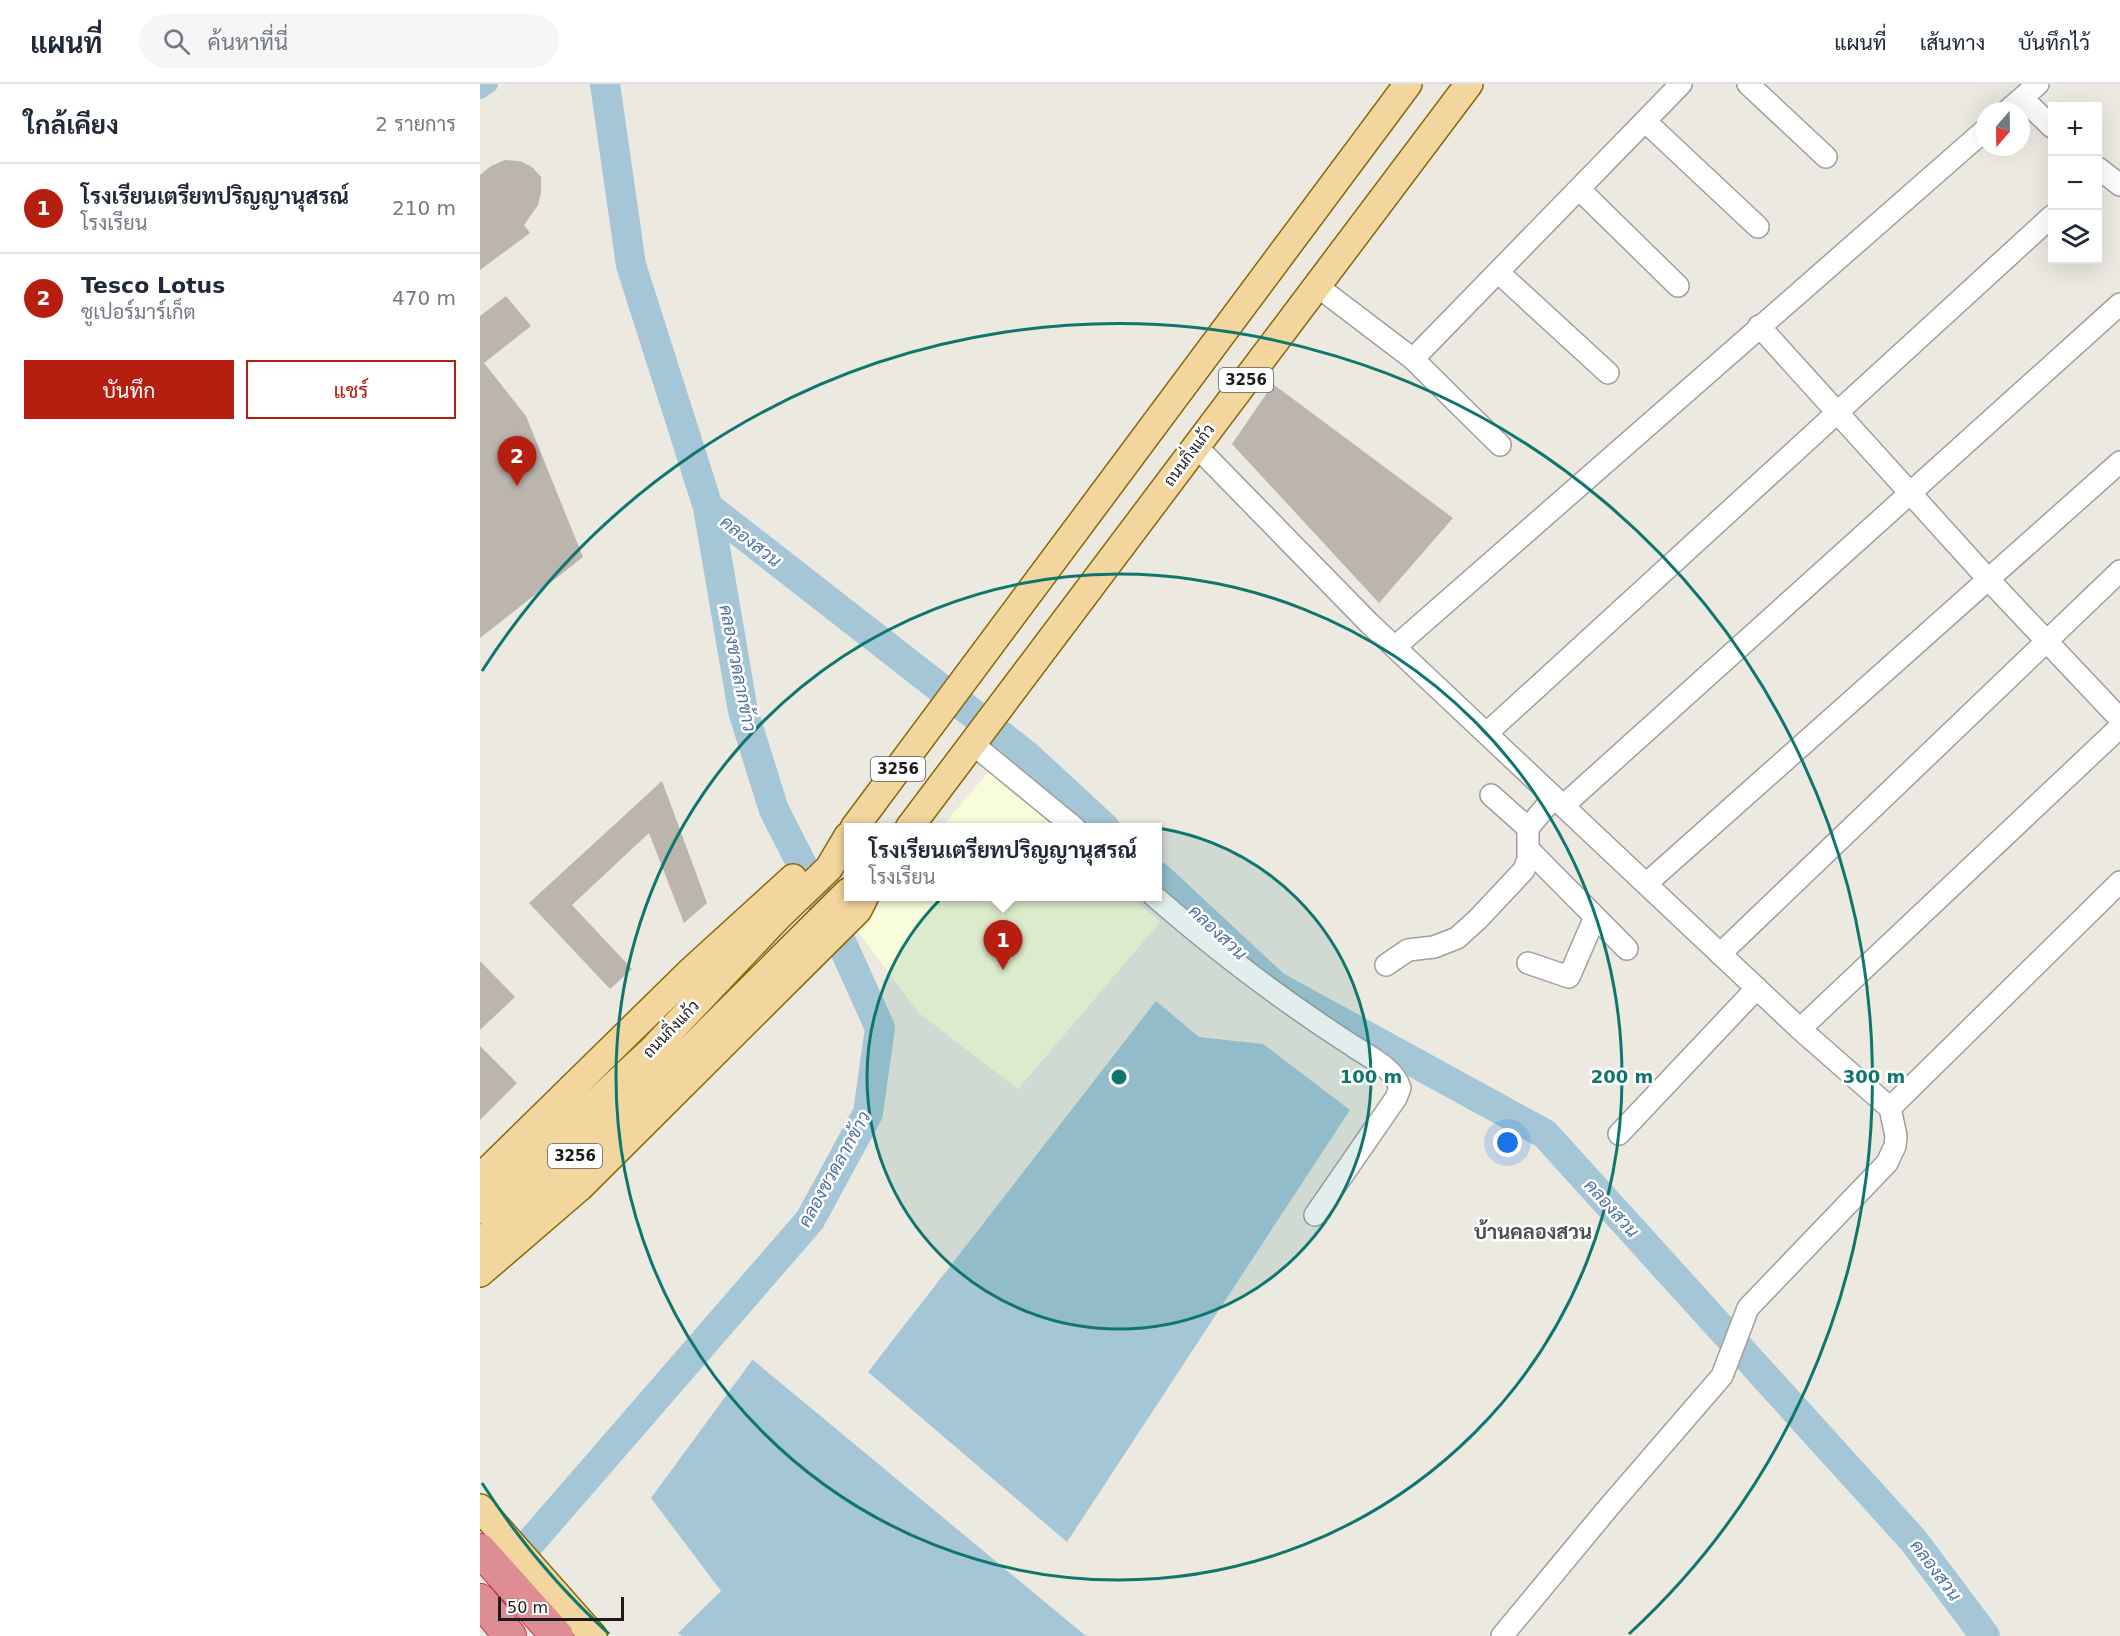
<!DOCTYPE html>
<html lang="th">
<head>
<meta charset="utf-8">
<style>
  :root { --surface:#fff; --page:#f6f6f7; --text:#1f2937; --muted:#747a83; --line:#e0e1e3; --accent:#b61e10 }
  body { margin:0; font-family:"DejaVu Sans",Sarabun,sans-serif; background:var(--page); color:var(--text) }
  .controls { position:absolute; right:18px; top:18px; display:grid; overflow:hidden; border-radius:0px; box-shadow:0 6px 24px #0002 }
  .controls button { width:54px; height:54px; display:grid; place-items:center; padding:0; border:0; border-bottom:2px solid var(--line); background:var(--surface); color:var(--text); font:30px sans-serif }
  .compass { position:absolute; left:1496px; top:18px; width:54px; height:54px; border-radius:50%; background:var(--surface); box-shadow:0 6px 24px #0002; rotate:200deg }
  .scale { position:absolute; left:18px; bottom:15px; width:126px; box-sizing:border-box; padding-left:6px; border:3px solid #1b1b1b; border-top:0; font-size:16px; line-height:21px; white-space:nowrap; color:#1b1b1b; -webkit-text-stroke:4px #fff; paint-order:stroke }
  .you { position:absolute; left:1028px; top:1059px; width:21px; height:21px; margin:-15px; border:4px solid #fff; border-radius:50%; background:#1a73e8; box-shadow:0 0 0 9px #1a73e833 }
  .badge { display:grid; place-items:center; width:39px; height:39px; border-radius:50%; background:var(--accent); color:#fff; font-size:20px; font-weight:700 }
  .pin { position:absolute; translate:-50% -50px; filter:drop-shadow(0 2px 3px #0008) }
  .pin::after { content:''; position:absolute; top:32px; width:21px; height:18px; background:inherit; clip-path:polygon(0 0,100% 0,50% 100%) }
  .popup { position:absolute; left:364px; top:739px; width:318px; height:78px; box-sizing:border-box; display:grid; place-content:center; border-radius:0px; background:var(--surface); filter:drop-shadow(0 2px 4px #0005); font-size:20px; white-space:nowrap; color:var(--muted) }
  .popup b { font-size:22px; color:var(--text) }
  .popup::after { content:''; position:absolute; left:50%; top:100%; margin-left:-12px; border:12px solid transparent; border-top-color:var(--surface) }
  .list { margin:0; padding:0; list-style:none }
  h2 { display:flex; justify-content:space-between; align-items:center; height:78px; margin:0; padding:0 24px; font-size:26px }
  h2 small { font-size:20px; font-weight:400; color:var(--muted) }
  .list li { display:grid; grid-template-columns:39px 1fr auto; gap:18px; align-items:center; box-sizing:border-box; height:90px; padding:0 24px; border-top:2px solid var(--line) }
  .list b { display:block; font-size:22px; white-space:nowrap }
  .list p { margin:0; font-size:20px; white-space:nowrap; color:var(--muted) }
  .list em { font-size:20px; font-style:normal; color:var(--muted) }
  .actions { display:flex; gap:12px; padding:18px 24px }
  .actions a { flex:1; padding:14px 0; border:2px solid var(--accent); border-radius:0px; text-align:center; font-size:21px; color:var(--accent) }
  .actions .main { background:var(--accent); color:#fff }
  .icon { flex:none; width:33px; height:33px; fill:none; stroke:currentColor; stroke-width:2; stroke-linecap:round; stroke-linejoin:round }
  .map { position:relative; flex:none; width:1640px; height:1552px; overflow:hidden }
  header { display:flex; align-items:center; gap:36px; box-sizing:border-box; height:84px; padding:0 30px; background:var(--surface); border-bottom:2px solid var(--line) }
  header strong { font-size:28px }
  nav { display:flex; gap:33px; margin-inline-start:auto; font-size:21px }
  .search { width:420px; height:54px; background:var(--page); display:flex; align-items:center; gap:15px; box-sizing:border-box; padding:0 21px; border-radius:33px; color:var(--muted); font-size:22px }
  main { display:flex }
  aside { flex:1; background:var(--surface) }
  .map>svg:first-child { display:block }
  .education { fill:#f9fcda }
  .water { fill:#a4c6d6 }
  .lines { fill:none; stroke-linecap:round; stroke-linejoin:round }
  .canal { stroke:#a4c6d6; stroke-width:18 }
  .river { stroke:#a4c6d6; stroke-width:30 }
  .building { fill:#bbb5ae }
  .minor-casing { stroke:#9f9f9f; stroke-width:24 }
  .major-casing { stroke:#86680b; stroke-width:30 }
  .highway-casing { stroke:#c63157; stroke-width:34 }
  .minor { stroke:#fff; stroke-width:21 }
  .major { stroke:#f3d69e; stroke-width:27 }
  .highway { stroke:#de8d95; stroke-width:32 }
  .ring { fill:none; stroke:#0f766e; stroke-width:3 }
  .labels { text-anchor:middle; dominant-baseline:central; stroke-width:5; stroke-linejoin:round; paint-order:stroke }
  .shield { fill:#fff; stroke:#5f5f5f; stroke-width:1.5 }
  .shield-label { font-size:15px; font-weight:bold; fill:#1b1b1b }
  .street-label { font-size:16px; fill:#1b1b1b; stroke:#fff }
  .water-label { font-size:18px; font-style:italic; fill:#5071a1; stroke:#fff }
  .quarter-label { font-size:20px; font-weight:bold; fill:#4e4e4e; stroke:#fff }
  .centre { fill:#0f766e; stroke:#fff; stroke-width:3 }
  .ring-label { font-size:18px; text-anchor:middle; font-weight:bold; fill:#0f766e; stroke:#fff; stroke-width:5; stroke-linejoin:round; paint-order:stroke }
</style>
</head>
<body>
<header>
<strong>แผนที่</strong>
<div class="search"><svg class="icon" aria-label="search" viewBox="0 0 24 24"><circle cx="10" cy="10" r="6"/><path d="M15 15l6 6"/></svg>ค้นหาที่นี่</div>
<nav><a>แผนที่</a><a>เส้นทาง</a><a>บันทึกไว้</a></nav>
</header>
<main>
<aside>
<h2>ใกล้เคียง<small>2 รายการ</small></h2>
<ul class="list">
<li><span class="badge">1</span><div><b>โรงเรียนเตรียทปริญญานุสรณ์</b><p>โรงเรียน</p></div><em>210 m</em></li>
<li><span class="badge">2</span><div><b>Tesco Lotus</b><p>ซูเปอร์มาร์เก็ต</p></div><em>470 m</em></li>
</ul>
<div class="actions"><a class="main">บันทึก</a><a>แชร์</a></div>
</aside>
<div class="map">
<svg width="1640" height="1552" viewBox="0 0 1640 1552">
  <rect width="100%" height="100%" fill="#ece9e1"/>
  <path class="education" d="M510,686L575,743L461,744Z
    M402,812L651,813L680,838L538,1005L439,929L375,844Z"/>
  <path class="water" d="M676,917L719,953L783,960L870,1026L587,1458L388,1288Z
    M273,1275V1276L606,1552H202L198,1549L241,1507L171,1414Z"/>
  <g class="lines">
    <path class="canal" d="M0,6L9,0"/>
    <path class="river" d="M228,423L546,671L625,744
      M678,793L795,902L1065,1050L1433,1456L1505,1552
      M24,1489L330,1136L388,1029L400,944L359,853L294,726L263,627L228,423L151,181L125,0"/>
  </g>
  <path class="building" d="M25,76L40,77L52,83L61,93V109L58,121L44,141L50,149L0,186V91L11,82Z
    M26,212L51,242L4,279L46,332L103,473L0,554V232Z
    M793,300L973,434L899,519L752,360Z
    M182,697L227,819L204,839L169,749L92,821L152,885L130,905L49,819Z
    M0,877L35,913L0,946Z
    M0,962L37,999L0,1036Z"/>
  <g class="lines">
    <g class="minor-casing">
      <path id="minor" d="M1268,0L1346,73
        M1542,14L1572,43
        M1527,27L1558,0
        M1165,37L1278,143
        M1618,84L1640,101
        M1099,105L1198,202
        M1018,188L1128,289
        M837,202L933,275L1201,0
        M1279,242L1508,495L1640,635
        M933,275L1020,361
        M716,362L889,539L1320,945L1410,1024L1416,1052L1415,1062L1407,1079L1268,1224L1242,1292L1128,1424L1022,1552
        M915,563L1505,46
        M1007,649L1572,132
        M494,661L595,744
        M1011,711L1048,744
        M1083,722L1640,220
        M1048,765L1147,865
        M1166,800L1640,378
        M674,812C737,867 803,917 873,962C889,973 914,984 920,1004L916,1014L835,1131
        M1240,870L1640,487
        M1048,879L1089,893L1115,833
        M906,881L928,866L954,863L977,854L998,835L1044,786L1048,775V744L1074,713
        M1320,945L1640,643
        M1410,1024L1640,798
        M1139,1050L1277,904"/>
    </g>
    <g class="major-casing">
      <path id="major" d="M374,744L928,0
        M429,744L989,0
        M0,1094L212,886L313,794
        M0,1126L171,967L299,832L349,784L368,752
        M0,1159L189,986L368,808
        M0,1189L100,1103L378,826L385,812
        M0,1424L113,1552"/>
    </g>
    <g class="highway-casing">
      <path id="highway" d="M0,1466L77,1552
        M0,1516L30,1552"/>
    </g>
    <use href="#minor" class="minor"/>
    <use href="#major" class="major"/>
    <use href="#highway" class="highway"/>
  </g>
  <circle cx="639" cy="993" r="252" fill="#0f766e" fill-opacity=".12"/>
  <g class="ring">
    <circle cx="639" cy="993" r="252"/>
    <circle cx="639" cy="993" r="503"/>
    <path d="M129 1550A755 755 0 0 1 2 1399M2 587A755 755 0 1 1 1149 1550"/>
  </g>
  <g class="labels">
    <g class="shield">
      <rect x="739" y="284" width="54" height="24" rx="4.5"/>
      <rect x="391" y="673" width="54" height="24" rx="4.5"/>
      <rect x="68" y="1060" width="54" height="24" rx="4.5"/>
    </g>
    <g class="shield-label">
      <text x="766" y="296">3256</text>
      <text x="418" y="685">3256</text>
      <text x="95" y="1072">3256</text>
    </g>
    <g class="street-label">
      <text transform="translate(709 371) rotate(-53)">ถนนกิ่งแก้ว</text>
      <text transform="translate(191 945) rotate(-46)">ถนนกิ่งแก้ว</text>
    </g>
    <g class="water-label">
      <text transform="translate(271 457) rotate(38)">คลองสวน</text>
      <text transform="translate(258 584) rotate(79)">คลองชวดลากข้าว</text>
      <text transform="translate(738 848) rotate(43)">คลองสวน</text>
      <text transform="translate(354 1085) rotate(-61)">คลองชวดลากข้าว</text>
      <text transform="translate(1132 1124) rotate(48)">คลองสวน</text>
      <text transform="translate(1456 1486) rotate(53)">คลองสวน</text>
    </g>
    <g class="quarter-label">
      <text x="1053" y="1148">บ้านคลองสวน</text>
    </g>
  </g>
  <circle cx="639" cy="993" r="9" class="centre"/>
  <g class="ring-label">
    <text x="891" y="999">100 m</text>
    <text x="1142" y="999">200 m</text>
    <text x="1394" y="999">300 m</text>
  </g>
</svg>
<div class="controls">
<button>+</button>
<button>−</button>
<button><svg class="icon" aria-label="layers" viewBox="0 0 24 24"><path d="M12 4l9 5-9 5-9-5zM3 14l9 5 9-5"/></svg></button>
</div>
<svg class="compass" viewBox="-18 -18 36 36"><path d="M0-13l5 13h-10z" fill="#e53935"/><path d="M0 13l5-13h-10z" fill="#747a83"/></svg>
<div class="scale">50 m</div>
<div class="you"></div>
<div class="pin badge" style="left:523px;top:886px">1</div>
<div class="popup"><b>โรงเรียนเตรียทปริญญานุสรณ์</b>โรงเรียน</div>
<div class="pin badge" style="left:37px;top:402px">2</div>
</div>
</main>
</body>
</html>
